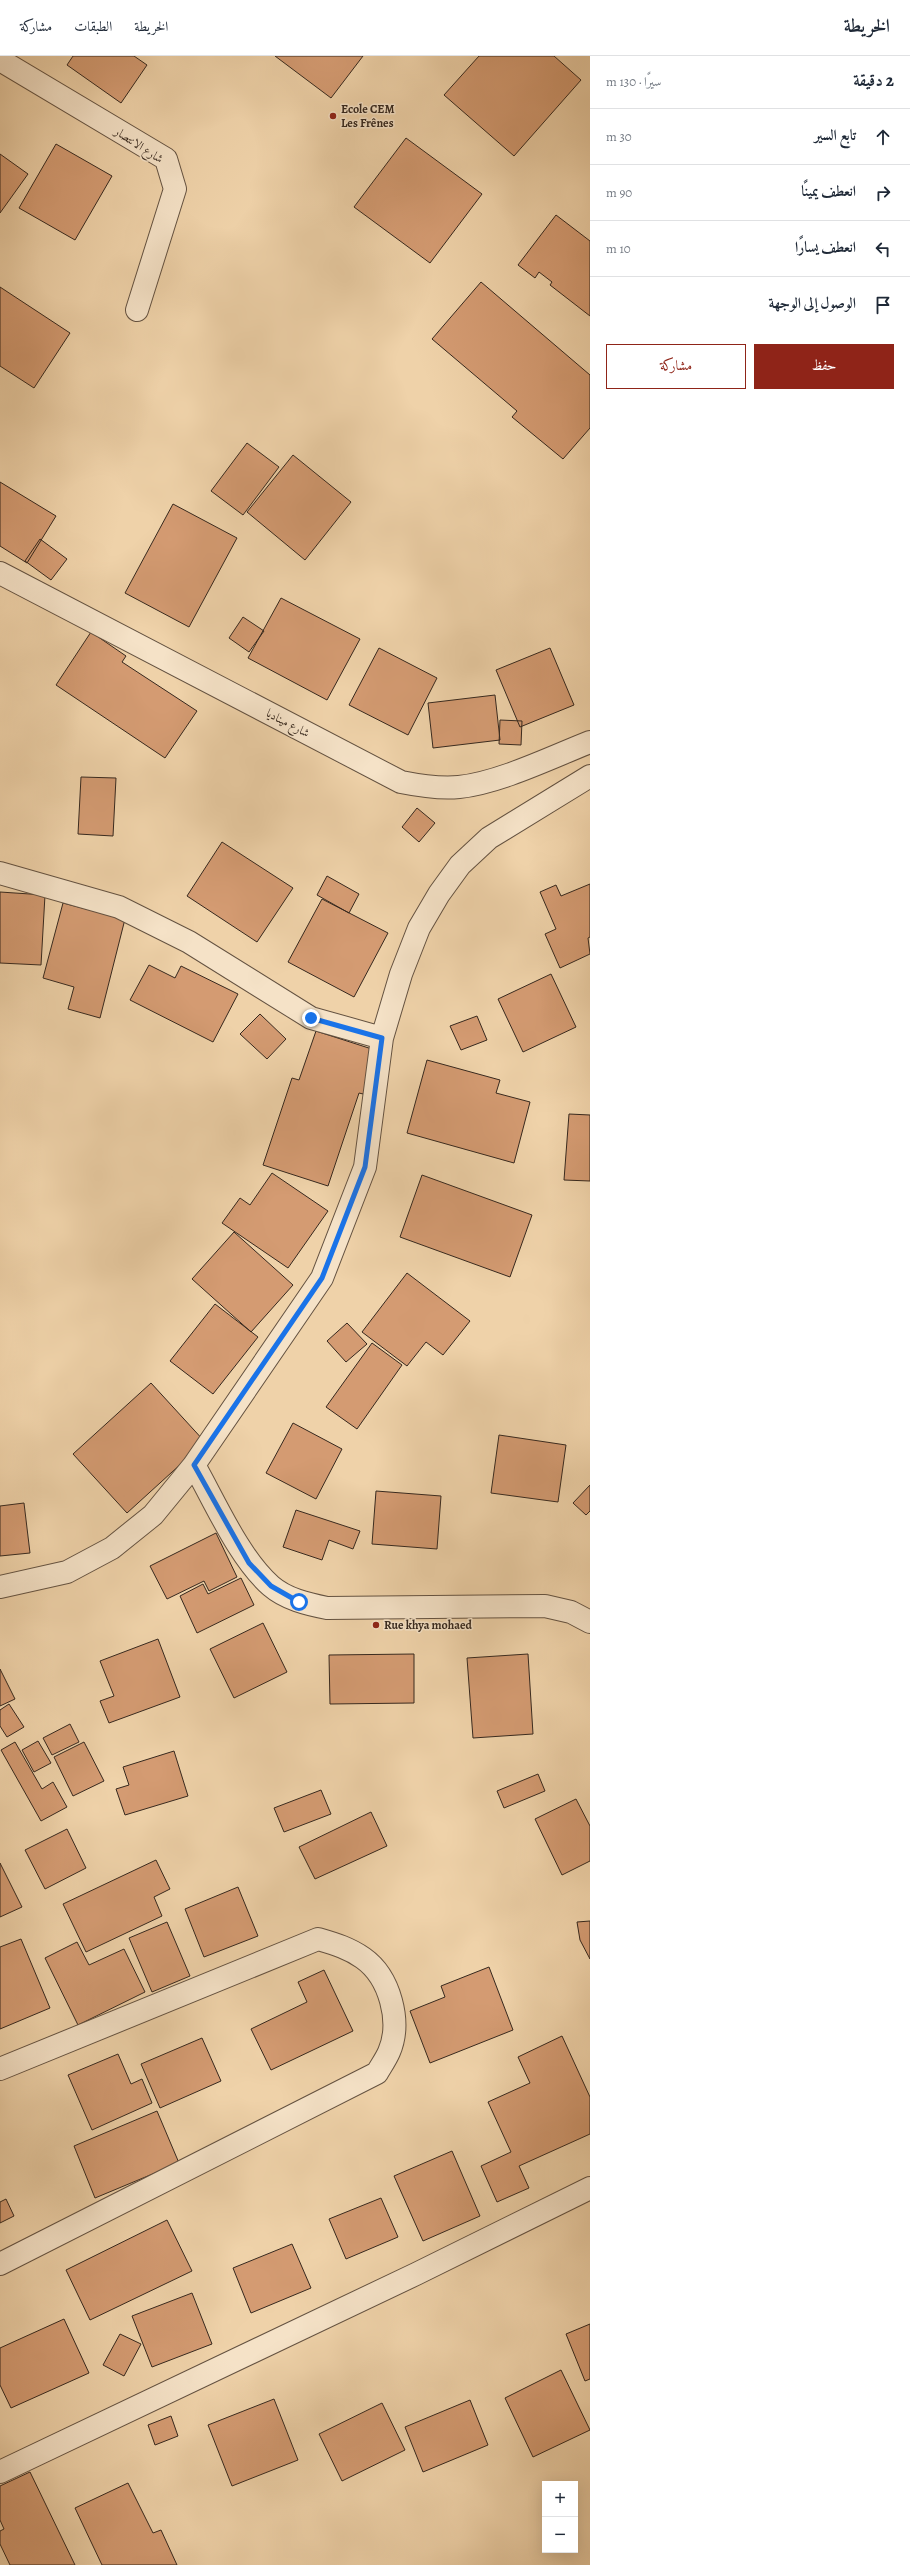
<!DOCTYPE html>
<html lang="ar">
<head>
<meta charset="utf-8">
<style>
  :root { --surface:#fff; --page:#f6f6f7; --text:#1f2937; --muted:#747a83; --line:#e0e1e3; --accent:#8f2418 }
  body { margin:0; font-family:Alegreya,Amiri,serif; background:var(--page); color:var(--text); direction:rtl }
  .controls { position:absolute; right:12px; bottom:12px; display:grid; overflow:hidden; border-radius:0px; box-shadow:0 4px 16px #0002 }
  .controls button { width:36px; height:36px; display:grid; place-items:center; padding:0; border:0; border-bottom:1px solid var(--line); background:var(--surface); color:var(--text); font:20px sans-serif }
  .stop { position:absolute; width:12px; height:12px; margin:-9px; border:3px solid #1a73e8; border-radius:50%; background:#fff }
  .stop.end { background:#1a73e8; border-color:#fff; box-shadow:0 1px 4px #0008 }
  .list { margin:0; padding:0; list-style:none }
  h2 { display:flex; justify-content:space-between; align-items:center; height:52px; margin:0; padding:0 16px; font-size:17px }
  h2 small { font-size:13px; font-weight:400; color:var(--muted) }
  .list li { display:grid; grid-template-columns:26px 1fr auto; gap:12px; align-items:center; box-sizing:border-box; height:56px; padding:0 16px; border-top:1px solid var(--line) }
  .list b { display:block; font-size:15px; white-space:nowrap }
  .list em { font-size:13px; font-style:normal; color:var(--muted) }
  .actions { display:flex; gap:8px; padding:12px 16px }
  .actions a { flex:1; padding:9px 0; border:1px solid var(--accent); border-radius:0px; text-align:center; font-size:14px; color:var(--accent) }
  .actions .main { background:var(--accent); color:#fff }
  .icon { flex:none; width:22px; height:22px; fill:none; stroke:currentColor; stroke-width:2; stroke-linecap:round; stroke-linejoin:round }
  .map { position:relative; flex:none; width:590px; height:2509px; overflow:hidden; direction:ltr }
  header { display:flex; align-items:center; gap:24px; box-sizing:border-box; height:56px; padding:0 20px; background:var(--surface); border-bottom:1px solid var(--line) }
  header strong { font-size:19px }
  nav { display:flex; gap:22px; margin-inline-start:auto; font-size:14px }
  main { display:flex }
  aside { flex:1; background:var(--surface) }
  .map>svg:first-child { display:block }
  .building { fill:#d49b72; stroke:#36281e }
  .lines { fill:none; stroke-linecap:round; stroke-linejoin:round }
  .street-casing { stroke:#645241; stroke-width:24 }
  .street { stroke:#f5e2c7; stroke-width:22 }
  .route { stroke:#1a73e8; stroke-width:5 }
  .poi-dot { fill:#8f2418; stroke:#f5e2c7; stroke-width:1.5 }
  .labels { text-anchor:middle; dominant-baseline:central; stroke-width:3; stroke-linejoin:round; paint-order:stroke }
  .poi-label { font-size:12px; font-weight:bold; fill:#36281e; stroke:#f5e2c7; text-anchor:start }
  .street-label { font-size:12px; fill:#36281e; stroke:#f5e2c7 }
</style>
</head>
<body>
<header>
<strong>الخريطة</strong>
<nav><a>الخريطة</a><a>الطبقات</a><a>مشاركة</a></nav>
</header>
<main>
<aside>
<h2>2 دقيقة<small>سيرًا · 130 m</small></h2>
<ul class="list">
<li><svg class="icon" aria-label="ahead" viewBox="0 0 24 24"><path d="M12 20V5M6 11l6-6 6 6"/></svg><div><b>تابع السير</b></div><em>30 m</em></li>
<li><svg class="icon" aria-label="right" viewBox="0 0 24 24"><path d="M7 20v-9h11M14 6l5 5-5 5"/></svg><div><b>انعطف يمينًا</b></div><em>90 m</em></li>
<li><svg class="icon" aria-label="left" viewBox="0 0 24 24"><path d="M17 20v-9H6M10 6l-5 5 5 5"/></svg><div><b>انعطف يسارًا</b></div><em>10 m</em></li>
<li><svg class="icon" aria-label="arrive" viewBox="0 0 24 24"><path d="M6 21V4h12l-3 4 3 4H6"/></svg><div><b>الوصول إلى الوجهة</b></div></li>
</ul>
<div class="actions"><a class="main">حفظ</a><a>مشاركة</a></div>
</aside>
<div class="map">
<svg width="590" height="2509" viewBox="0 0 590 2509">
  <rect width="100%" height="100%" fill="#efd2a9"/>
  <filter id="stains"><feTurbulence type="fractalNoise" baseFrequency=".005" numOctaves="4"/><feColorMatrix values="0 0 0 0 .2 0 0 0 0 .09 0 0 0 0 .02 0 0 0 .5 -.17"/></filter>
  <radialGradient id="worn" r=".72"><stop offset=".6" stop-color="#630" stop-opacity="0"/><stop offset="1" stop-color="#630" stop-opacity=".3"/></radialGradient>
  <path class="building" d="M73,0H134L147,9L121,47L67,9Z
    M275,0H363L331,42Z
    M479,0H554L581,24L514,100L444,39Z
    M406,82L482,138L430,207L354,151Z
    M56,88L112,120L75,184L19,152Z
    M0,98L28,118L0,157Z
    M556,159L590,185V260L550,229L552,226L539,216L535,222L518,209Z
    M481,226L590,319V372L563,403L512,361L517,355L432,283Z
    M0,231L70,277L34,332L0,310Z
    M247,387L279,411L243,459L211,435Z
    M293,399L351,446L305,504L247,456Z
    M0,426L56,460L27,507L0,490Z
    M173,448L237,482L189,571L125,537Z
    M40,483L67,503L51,524L25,505Z
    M281,542L360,583L327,644L248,602Z
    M243,561L264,575L249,596L229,582Z
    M91,576L126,600L122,606L197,655L165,702L56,629Z
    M379,592L437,622L408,679L349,649Z
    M550,592L574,649L520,671L496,614Z
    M495,639L500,684L433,692L428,647Z
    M500,664L522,665L521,689L499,688Z
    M81,721L116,722L113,780L78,778Z
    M417,752L435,767L419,786L402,771Z
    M222,786L293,832L257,886L187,840Z
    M327,820L359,838L349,857L317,839Z
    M590,828V881L588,882L590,898L560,912L545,878L556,873L540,836L556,829L561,840Z
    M0,836L45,839L41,909L0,907Z
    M322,843L388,877L354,941L288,906Z
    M63,847L125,863L100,962L68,953L74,931L43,922Z
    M149,909L175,922L181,910L238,938L213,986L130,944Z
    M551,918L576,971L523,996L498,943Z
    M260,958L286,983L267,1003L240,978Z
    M477,960L487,984L461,994L450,970Z
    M316,975L378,995L363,1038L359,1037L328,1130L263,1109L292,1022L299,1024Z
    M427,1004L500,1024L496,1037L530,1046L514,1107L407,1077Z
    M569,1058L590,1059V1125L564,1124Z
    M272,1117L328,1155L288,1212L222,1167L240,1142L250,1149Z
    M422,1119L532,1159L510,1221L400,1181Z
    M234,1176L293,1229L251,1276L192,1223Z
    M407,1217L470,1265L443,1299L426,1286L407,1310L362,1276Z
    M215,1248L258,1281L213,1338L170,1305Z
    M347,1267L367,1288L346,1306L327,1285Z
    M372,1287L402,1309L357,1373L326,1351Z
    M151,1327L205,1386L127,1457L73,1398Z
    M293,1367L342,1393L316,1443L266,1417Z
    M499,1379L566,1389L558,1446L491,1437Z
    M590,1429V1455L586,1459L573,1447Z
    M376,1435L441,1440L437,1493L372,1488Z
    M24,1447L30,1497L0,1500V1450Z
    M296,1454L360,1475L353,1493L329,1484L322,1504L283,1491Z
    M216,1477L237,1521L209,1535L204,1525L167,1543L150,1510Z
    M241,1522L254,1549L197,1577L180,1540L203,1528L208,1538Z
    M263,1567L287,1616L234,1642L210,1593Z
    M158,1583L180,1641L109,1667L100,1645L114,1640L100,1605Z
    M414,1598V1647L330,1648L329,1599Z
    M528,1598L533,1678L473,1682L467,1602Z
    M0,1613L15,1643L0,1650Z
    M9,1648L24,1671L7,1681L0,1670V1654Z
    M70,1668L79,1686L52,1699L43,1682Z
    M38,1685L51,1707L34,1716L22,1694Z
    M15,1686L42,1733L53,1726L67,1751L41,1765L1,1694Z
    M84,1686L104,1725L73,1740L54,1701Z
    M174,1695L188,1740L125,1759L116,1733L129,1729L123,1711Z
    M538,1718L545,1735L504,1752L497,1735Z
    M321,1734L331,1758L284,1776L274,1752Z
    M576,1743L590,1770V1805L562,1819L535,1763Z
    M371,1756L387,1790L315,1823L299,1791Z
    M67,1773L86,1812L45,1833L25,1794Z
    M156,1804L170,1833L154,1841L162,1860L86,1896L63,1848Z
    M0,1807L22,1851L0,1861Z
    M238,1831L258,1880L204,1901L185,1853Z
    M590,1865V1903L580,1884L577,1866Z
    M167,1866L190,1920L152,1936L129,1882Z
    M21,1883L50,1952L0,1973V1891Z
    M77,1886L89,1909L124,1893L145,1936L78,1969L45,1902Z
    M489,1911L513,1974L430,2007L410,1955L445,1941L441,1930Z
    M324,1914L353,1975L271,2014L251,1973L307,1946L298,1926Z
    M562,1980L590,2041V2078L519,2110L529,2132L497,2146L481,2110L511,2096L488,2046L530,2027L518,2001Z
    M202,1982L221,2025L160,2052L141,2008Z
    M118,1998L131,2028L142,2023L152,2047L92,2074L68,2019Z
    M157,2055L179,2107L95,2142L74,2090Z
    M452,2095L480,2160L423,2185L394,2120Z
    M381,2142L398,2181L346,2203L329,2163Z
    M6,2143L14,2160L0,2167V2146Z
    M167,2164L192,2215L90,2264L66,2214Z
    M292,2188L311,2232L251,2257L233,2212Z
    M192,2237L212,2288L152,2311L132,2260Z
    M64,2263L89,2317L11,2352L0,2329V2292Z
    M590,2268V2323L585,2325L566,2278Z
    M120,2278L141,2288L124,2320L103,2309Z
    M561,2314L590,2374L533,2401L505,2342Z
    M274,2343L298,2404L232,2430L208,2369Z
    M470,2344L488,2389L423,2416L405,2371Z
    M382,2347L405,2394L342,2425L319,2378Z
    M171,2360L178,2380L155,2389L148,2369Z
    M30,2416L75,2509H10L0,2488V2475L4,2473L0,2464V2430Z
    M128,2427L153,2477L161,2474L177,2509H102L75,2452Z"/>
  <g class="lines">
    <g class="street-casing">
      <path id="street" d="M0,4L166,103L175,133L137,254
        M0,517L401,726C421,730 440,733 459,731C499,727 552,701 590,686
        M0,817L119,851L189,886L311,962L382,982
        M194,1409C215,1446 239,1502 271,1530C286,1543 307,1548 327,1552L545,1550L571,1556L590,1566
        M0,1531L67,1516L112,1492L153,1459L194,1409L322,1222L365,1111L382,982L401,918L419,872L439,838L460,809L489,782L590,720
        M0,2013L318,1883C335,1888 349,1892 363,1902C390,1921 402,1966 389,1996C386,2003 381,2010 377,2017L0,2208
        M0,2416L416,2218L590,2132"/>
    </g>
    <use href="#street" class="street"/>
  </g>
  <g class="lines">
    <path class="route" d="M299,1546L271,1530L249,1507L194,1409L322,1222L365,1111L382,982L311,962"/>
  </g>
  <g class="poi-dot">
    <circle cx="333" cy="60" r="4"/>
    <circle cx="376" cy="1569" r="4"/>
  </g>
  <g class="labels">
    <g class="poi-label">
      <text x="341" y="53">Ecole CEM<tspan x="341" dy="14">Les Frênes</tspan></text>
      <text x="384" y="1569">Rue khya mohaed</text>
    </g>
    <g class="street-label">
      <text transform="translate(139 89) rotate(33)">شارع الانتصار</text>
      <text transform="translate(288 667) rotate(28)">شارع ميناديا</text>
    </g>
  </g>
  <rect width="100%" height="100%" filter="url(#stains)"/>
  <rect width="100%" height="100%" fill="url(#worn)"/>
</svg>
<div class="controls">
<button>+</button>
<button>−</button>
</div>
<div class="stop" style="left:299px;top:1546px"></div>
<div class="stop end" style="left:311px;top:962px"></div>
</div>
</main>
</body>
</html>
